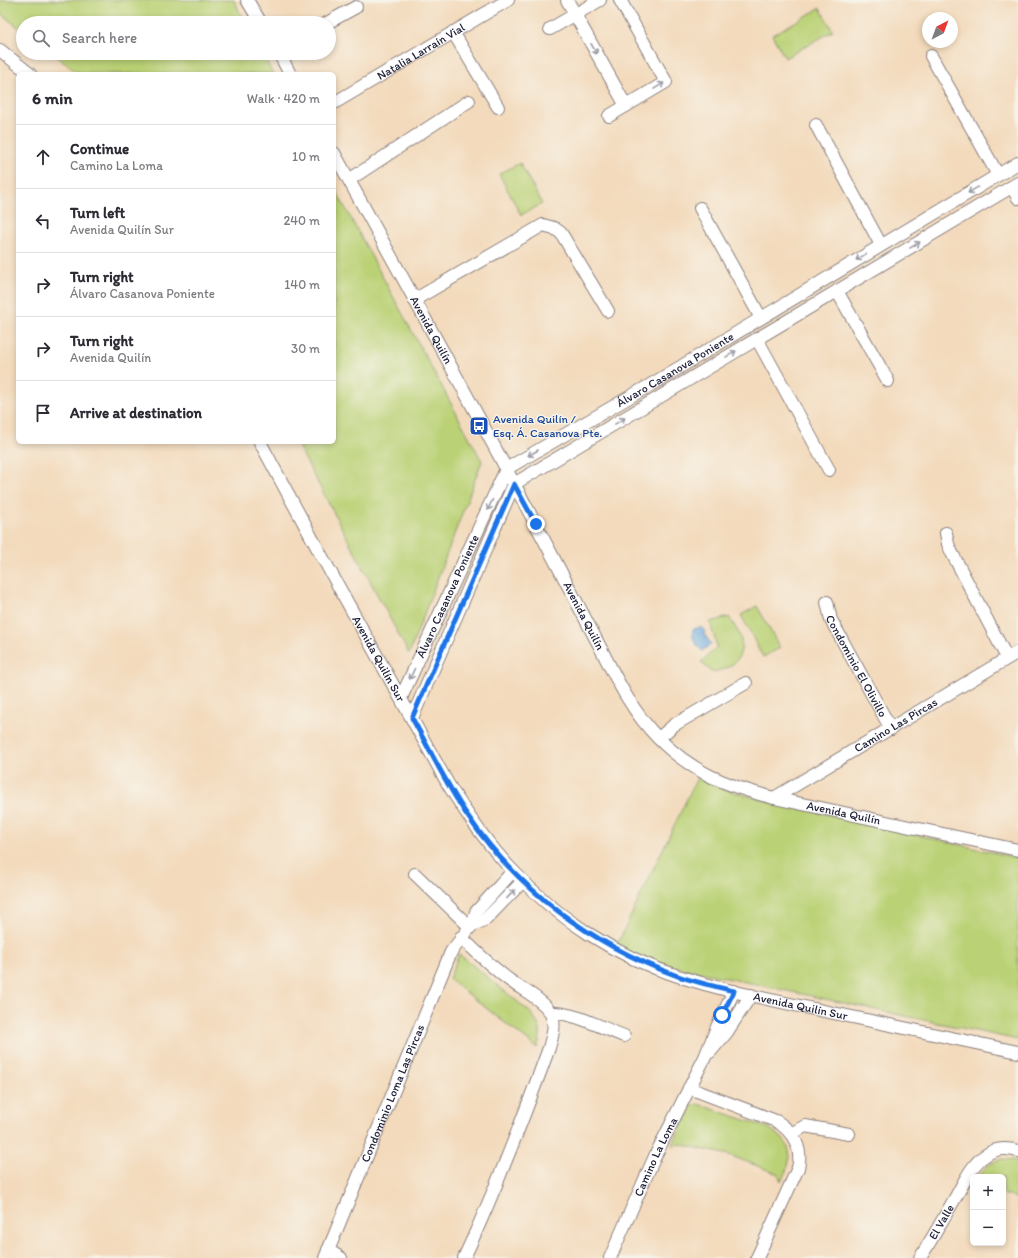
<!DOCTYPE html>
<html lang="en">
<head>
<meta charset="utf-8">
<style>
  :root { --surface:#fff; --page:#f2f2f3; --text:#2b2b33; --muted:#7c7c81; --line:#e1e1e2 }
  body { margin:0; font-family:Itim,sans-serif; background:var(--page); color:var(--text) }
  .controls { position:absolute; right:12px; bottom:12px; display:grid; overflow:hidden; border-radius:6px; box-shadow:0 2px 6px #0003 }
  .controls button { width:36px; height:36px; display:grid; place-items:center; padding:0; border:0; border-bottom:1px solid var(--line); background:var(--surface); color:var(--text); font:20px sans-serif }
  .compass { position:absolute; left:922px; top:12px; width:36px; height:36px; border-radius:50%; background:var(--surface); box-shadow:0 2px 6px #0003; rotate:41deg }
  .stop { position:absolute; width:12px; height:12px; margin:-9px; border:3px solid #1a73e8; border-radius:50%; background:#fff }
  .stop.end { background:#1a73e8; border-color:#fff; box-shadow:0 1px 4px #0008 }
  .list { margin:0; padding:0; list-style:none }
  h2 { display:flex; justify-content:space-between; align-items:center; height:52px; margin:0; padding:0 16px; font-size:17px }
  h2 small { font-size:13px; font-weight:400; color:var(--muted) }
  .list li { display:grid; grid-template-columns:26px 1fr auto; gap:12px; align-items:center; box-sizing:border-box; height:64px; padding:0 16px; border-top:1px solid var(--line) }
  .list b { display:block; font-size:15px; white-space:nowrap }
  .list p { margin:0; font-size:13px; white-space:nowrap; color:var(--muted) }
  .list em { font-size:13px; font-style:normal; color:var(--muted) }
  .icon { flex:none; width:22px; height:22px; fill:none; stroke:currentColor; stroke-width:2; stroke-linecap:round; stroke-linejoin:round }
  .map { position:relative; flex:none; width:1018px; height:1258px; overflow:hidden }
  .search { position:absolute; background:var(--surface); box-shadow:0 2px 6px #0003; left:16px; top:16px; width:320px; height:44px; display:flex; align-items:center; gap:10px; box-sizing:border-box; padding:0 14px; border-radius:22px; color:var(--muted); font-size:15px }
  .panel { position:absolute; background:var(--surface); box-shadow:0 2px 6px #0003; left:16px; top:72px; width:320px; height:372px; border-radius:6px }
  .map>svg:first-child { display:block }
  .green { fill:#bad175; stroke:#6e7a58 }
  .water { fill:#6daadf; stroke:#48668d }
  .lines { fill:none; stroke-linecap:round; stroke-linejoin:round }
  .minor-casing { stroke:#8a7e7c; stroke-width:14 }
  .minor { stroke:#fff; stroke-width:12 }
  .oneway { stroke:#9c9ca7 }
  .route { stroke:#1a73e8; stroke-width:5 }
  .labels { text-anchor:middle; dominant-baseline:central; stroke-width:3; stroke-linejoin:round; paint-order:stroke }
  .street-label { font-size:12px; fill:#22223b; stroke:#f7f3e8 }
  .transit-label { font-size:12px; fill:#164399; stroke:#f7f3e8; text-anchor:start }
</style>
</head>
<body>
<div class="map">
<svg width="1018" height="1258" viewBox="0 0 1018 1258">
  <rect width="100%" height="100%" fill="#f7f3e8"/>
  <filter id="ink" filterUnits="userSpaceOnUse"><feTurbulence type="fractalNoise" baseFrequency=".025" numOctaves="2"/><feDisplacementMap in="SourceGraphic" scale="8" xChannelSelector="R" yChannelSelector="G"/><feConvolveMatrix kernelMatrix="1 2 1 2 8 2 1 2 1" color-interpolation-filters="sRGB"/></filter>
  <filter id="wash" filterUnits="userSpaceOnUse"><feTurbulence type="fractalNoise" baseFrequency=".012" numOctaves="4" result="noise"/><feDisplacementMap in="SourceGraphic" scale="16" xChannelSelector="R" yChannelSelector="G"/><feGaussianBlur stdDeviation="0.9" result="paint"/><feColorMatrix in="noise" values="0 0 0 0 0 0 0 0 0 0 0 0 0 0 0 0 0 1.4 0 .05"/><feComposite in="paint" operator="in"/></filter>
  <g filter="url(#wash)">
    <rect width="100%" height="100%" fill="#f3dabc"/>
    <path class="green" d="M0,0H234L245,23H23V31L0,13Z
      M820,8L833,31L785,58L772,35Z
      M52,53H262L273,74H79Z
      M520,163L542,204L521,215L499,174Z
      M334,187L482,461L409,654L296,442H334Z
      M757,606L780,648L763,657L741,615Z
      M729,617C733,624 740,633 741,640C744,661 729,670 711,672L701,662L717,647L710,622Z
      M697,778L737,793L764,800L1018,858V1040L651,962L614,951Z
      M459,954L529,1011C541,1026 543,1030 537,1048L449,979Z
      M698,1104L769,1128L782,1138L788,1146L790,1157L788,1166L781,1182L778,1174L729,1155L679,1144L672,1146L690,1107Z
      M1004,1159L1018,1161V1199L1003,1194V1177H979C985,1167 992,1160 1004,1159Z"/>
    <path class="water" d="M701,627L705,631L704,634L711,644L702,651C696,644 691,639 693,629Z"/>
  </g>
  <g filter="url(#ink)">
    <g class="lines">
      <g class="minor-casing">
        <g id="minor">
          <path d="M247,0L261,23"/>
          <path d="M567,0L626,106"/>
          <path d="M327,23L356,7"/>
          <path d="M550,29L600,0"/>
          <path d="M453,32L498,107"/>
          <path d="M0,50L30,74"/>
          <path d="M279,53L290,74"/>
          <path d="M931,56L998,175"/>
          <path id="s1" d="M334,103L508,0"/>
          <path d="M609,116L666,82L620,0"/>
          <path d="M816,125L881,245"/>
          <path id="s2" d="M334,153C402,276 470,400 536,525C557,564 577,603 598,643C615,676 631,711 658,738C693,773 727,786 774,798L1018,850"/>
          <path d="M349,180L469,101"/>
          <path d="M1012,187L1018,198"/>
          <path d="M700,208L761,318"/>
          <path d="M837,291L888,381"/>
          <path d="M414,300L543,225L554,228L561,233L608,311"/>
          <path d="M757,339L829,470"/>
          <path id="s3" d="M260,442L320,553L448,784C467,815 488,845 513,871C557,918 617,957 678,976C724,991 772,1000 819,1010C885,1024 952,1038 1018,1052"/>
          <path d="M946,533L948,544L952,553L1007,658"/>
          <path id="s4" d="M827,602L831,620L836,629L891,729"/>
          <path id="s5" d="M401,698L506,469L657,381L1018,163"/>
          <path d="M412,718L514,484L1018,183"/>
          <path d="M659,738L674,725L746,683"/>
          <path id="s6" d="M774,798L1018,652"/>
          <path d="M415,874L470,927"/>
          <path d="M471,926L486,919L523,881"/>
          <path d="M461,937C477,953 494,969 512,982C524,991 542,999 550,1012C557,1023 552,1037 549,1048C523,1119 496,1189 464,1258"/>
          <path d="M551,1013C574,1012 602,1028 624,1036"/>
          <path d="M710,1052L727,1032L751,995"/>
          <path d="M689,1088L776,1121C793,1131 803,1148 798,1168L757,1258"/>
          <path d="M791,1134L805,1126L849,1134"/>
          <path d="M328,1250L341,1258"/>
          <path id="s7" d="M325,1258L451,952L471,926L476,912L513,871"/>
          <path id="s8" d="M610,1258L656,1154L705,1057L717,1027L734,991"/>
          <path id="s9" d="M920,1258C932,1239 943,1219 954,1200C963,1185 971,1164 986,1155C995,1148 1007,1148 1018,1151"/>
        </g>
      </g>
      <use href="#minor" class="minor"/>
    </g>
    <defs><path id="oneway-shaft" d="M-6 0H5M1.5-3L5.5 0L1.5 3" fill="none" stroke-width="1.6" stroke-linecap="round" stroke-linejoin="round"/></defs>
    <g class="oneway">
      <use href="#oneway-shaft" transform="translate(594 49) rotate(61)"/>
      <use href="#oneway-shaft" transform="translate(659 86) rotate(-32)"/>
      <use href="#oneway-shaft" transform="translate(973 190) rotate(149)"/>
      <use href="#oneway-shaft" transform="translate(915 245) rotate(-31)"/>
      <use href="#oneway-shaft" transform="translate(861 257) rotate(149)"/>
      <use href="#oneway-shaft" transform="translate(731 354) rotate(-31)"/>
      <use href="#oneway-shaft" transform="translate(620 421) rotate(-31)"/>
      <use href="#oneway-shaft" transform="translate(533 453) rotate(150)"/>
      <use href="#oneway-shaft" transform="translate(490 505) rotate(115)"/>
      <use href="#oneway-shaft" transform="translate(412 674) rotate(115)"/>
      <use href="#oneway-shaft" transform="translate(511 894) rotate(-47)"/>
    </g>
  </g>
  <g class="lines" filter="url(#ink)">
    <path class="route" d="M536,524L514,484L412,718C430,750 446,784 467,815C518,890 591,944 675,975C694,982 714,986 734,991L722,1015"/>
  </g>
  <defs>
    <g id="bus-square" transform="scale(1)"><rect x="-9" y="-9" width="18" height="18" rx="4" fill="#1a4fb4" stroke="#f7f3e8"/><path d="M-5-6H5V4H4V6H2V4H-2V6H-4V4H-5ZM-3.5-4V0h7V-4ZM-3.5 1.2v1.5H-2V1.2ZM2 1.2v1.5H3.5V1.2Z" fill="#fff"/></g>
  </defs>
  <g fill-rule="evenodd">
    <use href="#bus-square" x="479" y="426"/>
  </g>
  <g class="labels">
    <g class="street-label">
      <text stroke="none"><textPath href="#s1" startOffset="101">Natalia Larraín Vial</textPath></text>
      <text stroke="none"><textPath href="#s2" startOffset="202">Avenida Quilín</textPath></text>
      <text stroke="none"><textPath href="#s5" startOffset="448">Álvaro Casanova Poniente</textPath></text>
      <text stroke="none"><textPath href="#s5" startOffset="112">Álvaro Casanova Poniente</textPath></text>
      <text stroke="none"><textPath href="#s2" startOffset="526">Avenida Quilín</textPath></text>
      <text stroke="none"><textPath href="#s3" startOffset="247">Avenida Quilín Sur</textPath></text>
      <text stroke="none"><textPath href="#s4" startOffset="71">Condominio El Olivillo</textPath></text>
      <text stroke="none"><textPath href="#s6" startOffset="142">Camino Las Pircas</textPath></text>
      <text stroke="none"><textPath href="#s2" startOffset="873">Avenida Quilín</textPath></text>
      <text stroke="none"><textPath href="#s3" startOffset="823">Avenida Quilín Sur</textPath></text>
      <text stroke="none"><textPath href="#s7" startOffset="178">Condominio Loma Las Pircas</textPath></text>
      <text stroke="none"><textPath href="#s8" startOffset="111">Camino La Loma</textPath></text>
      <text stroke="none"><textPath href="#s9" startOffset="42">El Valle</textPath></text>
    </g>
    <g class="transit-label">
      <text x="493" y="419">Avenida Quilín /<tspan x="493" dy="14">Esq. Á. Casanova Pte.</tspan></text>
    </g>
  </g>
</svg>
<div class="controls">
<button>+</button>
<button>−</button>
</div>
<svg class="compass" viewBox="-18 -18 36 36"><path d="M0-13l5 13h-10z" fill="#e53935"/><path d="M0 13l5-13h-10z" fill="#7c7c81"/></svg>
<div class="stop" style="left:722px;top:1015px"></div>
<div class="stop end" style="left:536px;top:524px"></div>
<div class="search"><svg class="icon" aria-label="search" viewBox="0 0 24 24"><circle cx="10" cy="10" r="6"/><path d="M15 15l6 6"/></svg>Search here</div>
<section class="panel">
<h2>6 min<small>Walk · 420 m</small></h2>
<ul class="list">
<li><svg class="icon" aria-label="ahead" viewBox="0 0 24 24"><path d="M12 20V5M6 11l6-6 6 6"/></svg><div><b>Continue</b><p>Camino La Loma</p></div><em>10 m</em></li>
<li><svg class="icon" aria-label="left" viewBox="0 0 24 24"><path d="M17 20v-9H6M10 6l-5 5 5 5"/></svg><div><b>Turn left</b><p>Avenida Quilín Sur</p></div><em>240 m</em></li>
<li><svg class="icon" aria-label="right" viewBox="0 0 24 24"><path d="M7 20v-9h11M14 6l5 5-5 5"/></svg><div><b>Turn right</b><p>Álvaro Casanova Poniente</p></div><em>140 m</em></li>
<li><svg class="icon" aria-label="right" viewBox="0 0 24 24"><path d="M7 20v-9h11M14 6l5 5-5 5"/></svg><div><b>Turn right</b><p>Avenida Quilín</p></div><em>30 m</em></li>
<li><svg class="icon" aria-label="arrive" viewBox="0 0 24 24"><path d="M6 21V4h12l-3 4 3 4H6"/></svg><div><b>Arrive at destination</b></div></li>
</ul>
</section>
</div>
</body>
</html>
